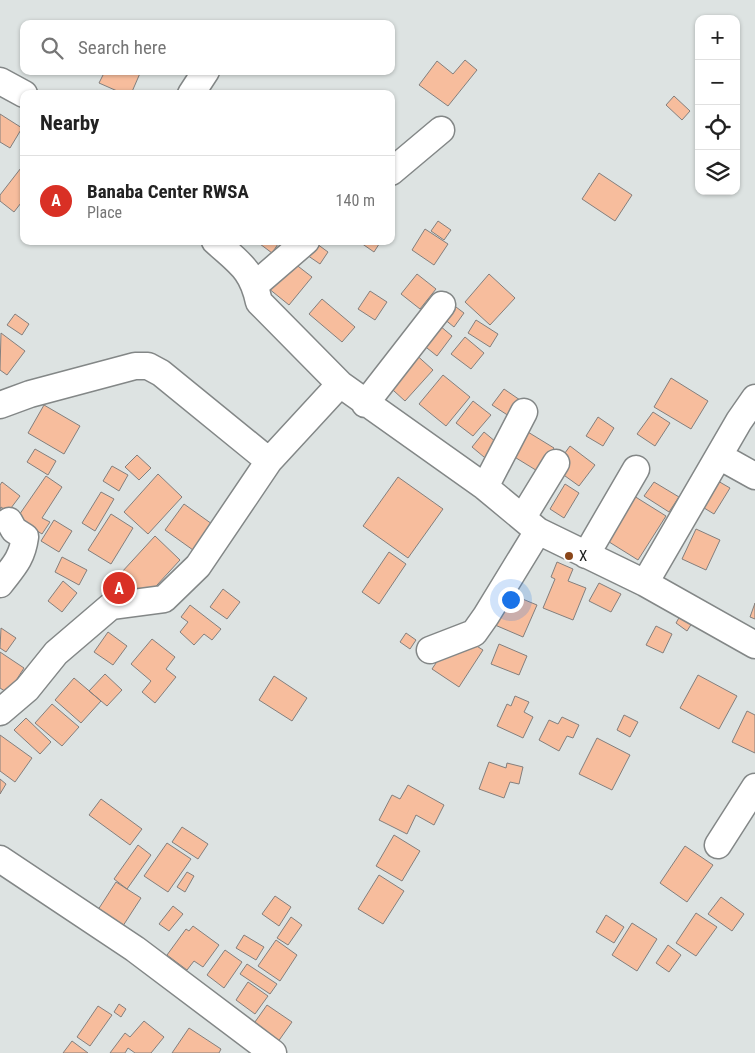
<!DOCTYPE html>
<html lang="en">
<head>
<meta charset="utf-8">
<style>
  :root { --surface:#fff; --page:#f2f2f2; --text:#222; --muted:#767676; --line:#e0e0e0; --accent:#d93025 }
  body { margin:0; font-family:"Roboto Condensed",sans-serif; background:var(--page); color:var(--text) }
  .controls { position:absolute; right:15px; top:15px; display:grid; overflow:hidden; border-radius:10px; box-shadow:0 1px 4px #0004 }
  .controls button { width:45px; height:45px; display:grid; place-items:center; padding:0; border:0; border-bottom:1px solid var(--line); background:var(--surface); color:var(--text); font:25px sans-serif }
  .you { position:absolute; left:510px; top:599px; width:18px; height:18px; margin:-12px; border:4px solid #fff; border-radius:50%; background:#1a73e8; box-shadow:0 0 0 8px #1a73e833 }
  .badge { display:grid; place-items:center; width:32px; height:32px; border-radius:50%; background:var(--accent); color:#fff; font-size:16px; font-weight:700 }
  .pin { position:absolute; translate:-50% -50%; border:2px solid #fff; box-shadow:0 1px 5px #0006 }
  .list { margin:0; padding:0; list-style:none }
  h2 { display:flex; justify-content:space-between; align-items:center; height:65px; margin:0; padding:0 20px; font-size:21px }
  h2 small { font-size:16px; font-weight:400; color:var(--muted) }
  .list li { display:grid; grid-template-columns:32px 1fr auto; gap:15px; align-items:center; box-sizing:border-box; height:90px; padding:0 20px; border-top:1px solid var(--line) }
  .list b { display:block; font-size:19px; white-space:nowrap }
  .list p { margin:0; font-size:16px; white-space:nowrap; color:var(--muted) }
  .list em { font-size:16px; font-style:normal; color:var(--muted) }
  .icon { flex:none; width:28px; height:28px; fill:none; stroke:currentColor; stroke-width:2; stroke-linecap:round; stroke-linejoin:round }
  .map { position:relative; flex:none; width:755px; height:1053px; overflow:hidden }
  .search { position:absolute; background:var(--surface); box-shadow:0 1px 4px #0004; left:20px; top:20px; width:375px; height:55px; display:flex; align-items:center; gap:12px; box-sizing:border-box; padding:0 18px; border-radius:10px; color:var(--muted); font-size:19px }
  .panel { position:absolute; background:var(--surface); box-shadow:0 1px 4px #0004; left:20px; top:90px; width:375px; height:155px; border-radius:10px }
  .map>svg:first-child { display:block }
  .building { fill:#f7bd9d; stroke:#837f7d }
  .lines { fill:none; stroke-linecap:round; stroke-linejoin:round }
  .minor-casing { stroke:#838787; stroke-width:29 }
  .minor { stroke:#fff; stroke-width:26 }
  .poi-dot { fill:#8a4619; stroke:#fff; stroke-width:2 }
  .labels { text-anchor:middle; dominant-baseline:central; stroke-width:4; stroke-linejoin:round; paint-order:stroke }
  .poi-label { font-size:15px; fill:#202222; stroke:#fff; text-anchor:start }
</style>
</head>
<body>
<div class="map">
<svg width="755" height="1053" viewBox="0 0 755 1053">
  <rect width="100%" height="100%" fill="#dde3e2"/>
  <path class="building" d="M465,60L477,70L448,106L419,85L437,61L453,74Z
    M105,71H141L131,94H124L99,83Z
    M674,96L690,111L682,120L666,105Z
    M0,114L22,128L10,148L0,142Z
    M24,164V199L14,212L0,201V195Z
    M599,173L632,195L615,221L582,199Z
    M438,221L451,230L444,240L431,231Z
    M425,229L448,244L434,265L412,250Z
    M256,241H280L272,253Z
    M313,241L328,252L320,264L304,253Z
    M362,241H381L374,252L361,243Z
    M290,260L312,277L289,305L268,288Z
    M417,274L436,289L420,309L401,294Z
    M489,274L515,298L490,325L465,302Z
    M370,291L387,302L375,320L358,309Z
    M322,299L355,327L342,342L309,314Z
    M448,301L464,313L454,327L438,314Z
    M15,314L29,324L22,335L7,325Z
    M433,320L452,336L437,356L417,340Z
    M476,320L498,334L490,347L468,333Z
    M1,333L25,351L7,375L0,370Z
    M465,337L484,353L471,369L451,354Z
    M412,351L433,370L405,401L383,381Z
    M443,375L470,397L446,426L419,404Z
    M671,378L708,401L691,429L654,407Z
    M504,389L520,400L509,416L492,405Z
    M473,401L491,415L473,436L456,423Z
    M44,405L80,426L64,454L28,433Z
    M653,412L670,423L655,446L637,434Z
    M598,417L614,428L603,446L586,436Z
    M523,429L554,448L539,472L508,453Z
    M484,432L502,447L490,462L472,447Z
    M570,446L595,465L579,486L554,468Z
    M35,449L56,461L48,475L27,462Z
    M137,455L151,468L139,480L125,467Z
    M112,466L128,475L119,491L103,481Z
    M158,474L182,497L148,534L124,512Z
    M46,476L62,487L42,518L50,522L42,534L17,518Z
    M398,477L443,509L408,558L363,526Z
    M711,477L730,488L714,514L696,503Z
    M2,482L20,496L8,512L1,507L0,509V485Z
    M654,482L679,497L669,512L644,496Z
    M565,484L579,493L564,518L550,509Z
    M101,492L114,499L95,531L82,523Z
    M634,496L666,516L638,560L606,540Z
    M184,504L212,524L193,550L165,530Z
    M111,514L133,528L111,564L88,550Z
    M54,520L72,531L59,552L41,541Z
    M696,529L720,540L706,570L682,559Z
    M155,536L180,560L146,597L121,573Z
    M389,552L406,564L379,604L362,592Z
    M62,557L87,570L79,585L55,572Z
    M557,562L573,569L568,581L586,588L573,620L543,608L555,579L551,577Z
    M63,581L77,593L62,612L48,601Z
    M599,583L621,594L611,612L589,601Z
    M115.5 587a3.5 3.5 0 1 1 7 0a3.5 3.5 0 1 1-7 0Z
    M223,589L240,602L227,619L210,607Z
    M508,593L537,605L523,637L495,625Z
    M755,603V619L750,617Z
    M190,605L221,629L212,640L204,634L194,645L180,632L188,622L181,617Z
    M680,616L692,623L687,631L676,623Z
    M656,626L672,634L663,653L646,645Z
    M1,628L16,638L6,652L0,648Z
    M108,632L127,646L113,665L94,652Z
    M406,633L416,640L410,649L400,642Z
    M456,633L483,650L459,687L432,669Z
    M152,639L175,657L166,669L176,677L155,703L142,692L151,681L131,664Z
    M499,644L527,656L519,675L491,664Z
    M0,652L24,668L8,693L0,688Z
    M105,674L122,690L107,706L89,691Z
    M698,675L737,696L719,729L680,708Z
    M274,676L307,698L292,721L259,700Z
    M74,678L101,701L81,723L55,700Z
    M515,696L529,702L524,712L533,717L523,738L497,726L507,704L511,706Z
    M52,704L79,727L62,746L35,723Z
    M747,711L755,715V753L732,742Z
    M624,715L638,722L630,737L617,730Z
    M562,717L579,725L573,738L567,736L559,751L539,740L549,720L558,724Z
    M26,718L51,742L40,754L14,730Z
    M0,735L32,758L15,782L0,771Z
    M597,738L630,755L612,790L579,774Z
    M489,762L506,768L507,763L523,767L519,784L510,782L504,798L479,789Z
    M0,779L6,784L0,794Z
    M408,785L444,805L434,825L416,815L407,834L379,820L392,795L400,799Z
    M101,799L142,829L130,845L89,815Z
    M182,827L208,844L198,859L172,842Z
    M394,835L420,851L402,881L376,866Z
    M167,843L191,859L168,892L144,876Z
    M138,845L151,855L127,889L114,879Z
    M685,846L713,865L687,902L660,883Z
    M187,872L194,876L185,892L177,887Z
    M379,875L404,891L383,924L358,909Z
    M116,882L141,898L119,932L94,916Z
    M275,896L291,907L279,926L262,914Z
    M721,897L744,914L732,931L708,914Z
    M173,906L183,914L169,931L159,924Z
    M696,913L717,927L696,956L676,943Z
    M606,915L624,927L614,943L596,932Z
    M291,917L302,925L288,945L277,938Z
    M632,923L657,939L637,971L612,955Z
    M193,926L219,945L203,967L194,961L187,970L167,955L186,929L189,931Z
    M244,935L264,947L256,960L236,948Z
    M276,940L297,955L280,981L258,966Z
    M668,945L681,955L669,972L656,963Z
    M225,950L242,962L224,988L207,975Z
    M247,964L277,984L270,994L240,974Z
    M248,982L268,996L255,1014L236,1000Z
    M119,1004L126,1009L121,1017L114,1012Z
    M267,1005L292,1022L275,1046L250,1029Z
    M98,1006L112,1015L90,1046L77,1037Z
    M144,1021L164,1037L151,1053H135L128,1048L125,1053H110L125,1033L130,1037Z
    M189,1028L221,1049L219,1053H172Z
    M72,1041L88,1053H63Z"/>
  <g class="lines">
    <g class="minor-casing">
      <path id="minor" d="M0,81L24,94
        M191,94L206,71
        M391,172L441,130
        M255,285L306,241
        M340,384L485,487L538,531L645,583L755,645
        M365,404L442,305
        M0,405L30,394L135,366H148L161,373L269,461
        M719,456L755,476
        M485,487L524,412
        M523,517L556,463
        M586,555L636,469
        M645,583L739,421L755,398
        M0,584C13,567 22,559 25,537L14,530L9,521
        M430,650L474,633L486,616L538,531
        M0,712L27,689L56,653L111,606L164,599L198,566L269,461L340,384L259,302C252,269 239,263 215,241
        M718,845L755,787
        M0,859L135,949L273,1053"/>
    </g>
    <use href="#minor" class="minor"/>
  </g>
  <circle class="poi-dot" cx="569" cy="556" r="5"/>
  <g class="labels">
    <g class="poi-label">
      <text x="579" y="556">X</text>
    </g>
  </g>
</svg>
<div class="controls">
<button>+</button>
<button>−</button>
<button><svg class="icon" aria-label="locate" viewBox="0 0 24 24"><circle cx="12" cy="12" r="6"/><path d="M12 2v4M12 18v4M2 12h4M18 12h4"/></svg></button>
<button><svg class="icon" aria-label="layers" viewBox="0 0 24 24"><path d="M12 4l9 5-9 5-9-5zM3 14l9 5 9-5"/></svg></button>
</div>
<div class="you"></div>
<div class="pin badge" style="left:119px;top:588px">A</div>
<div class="search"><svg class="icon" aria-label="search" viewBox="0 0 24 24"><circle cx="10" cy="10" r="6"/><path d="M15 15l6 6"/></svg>Search here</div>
<section class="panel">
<h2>Nearby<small></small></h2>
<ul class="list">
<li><span class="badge">A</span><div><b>Banaba Center RWSA</b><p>Place</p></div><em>140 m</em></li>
</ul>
</section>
</div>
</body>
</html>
